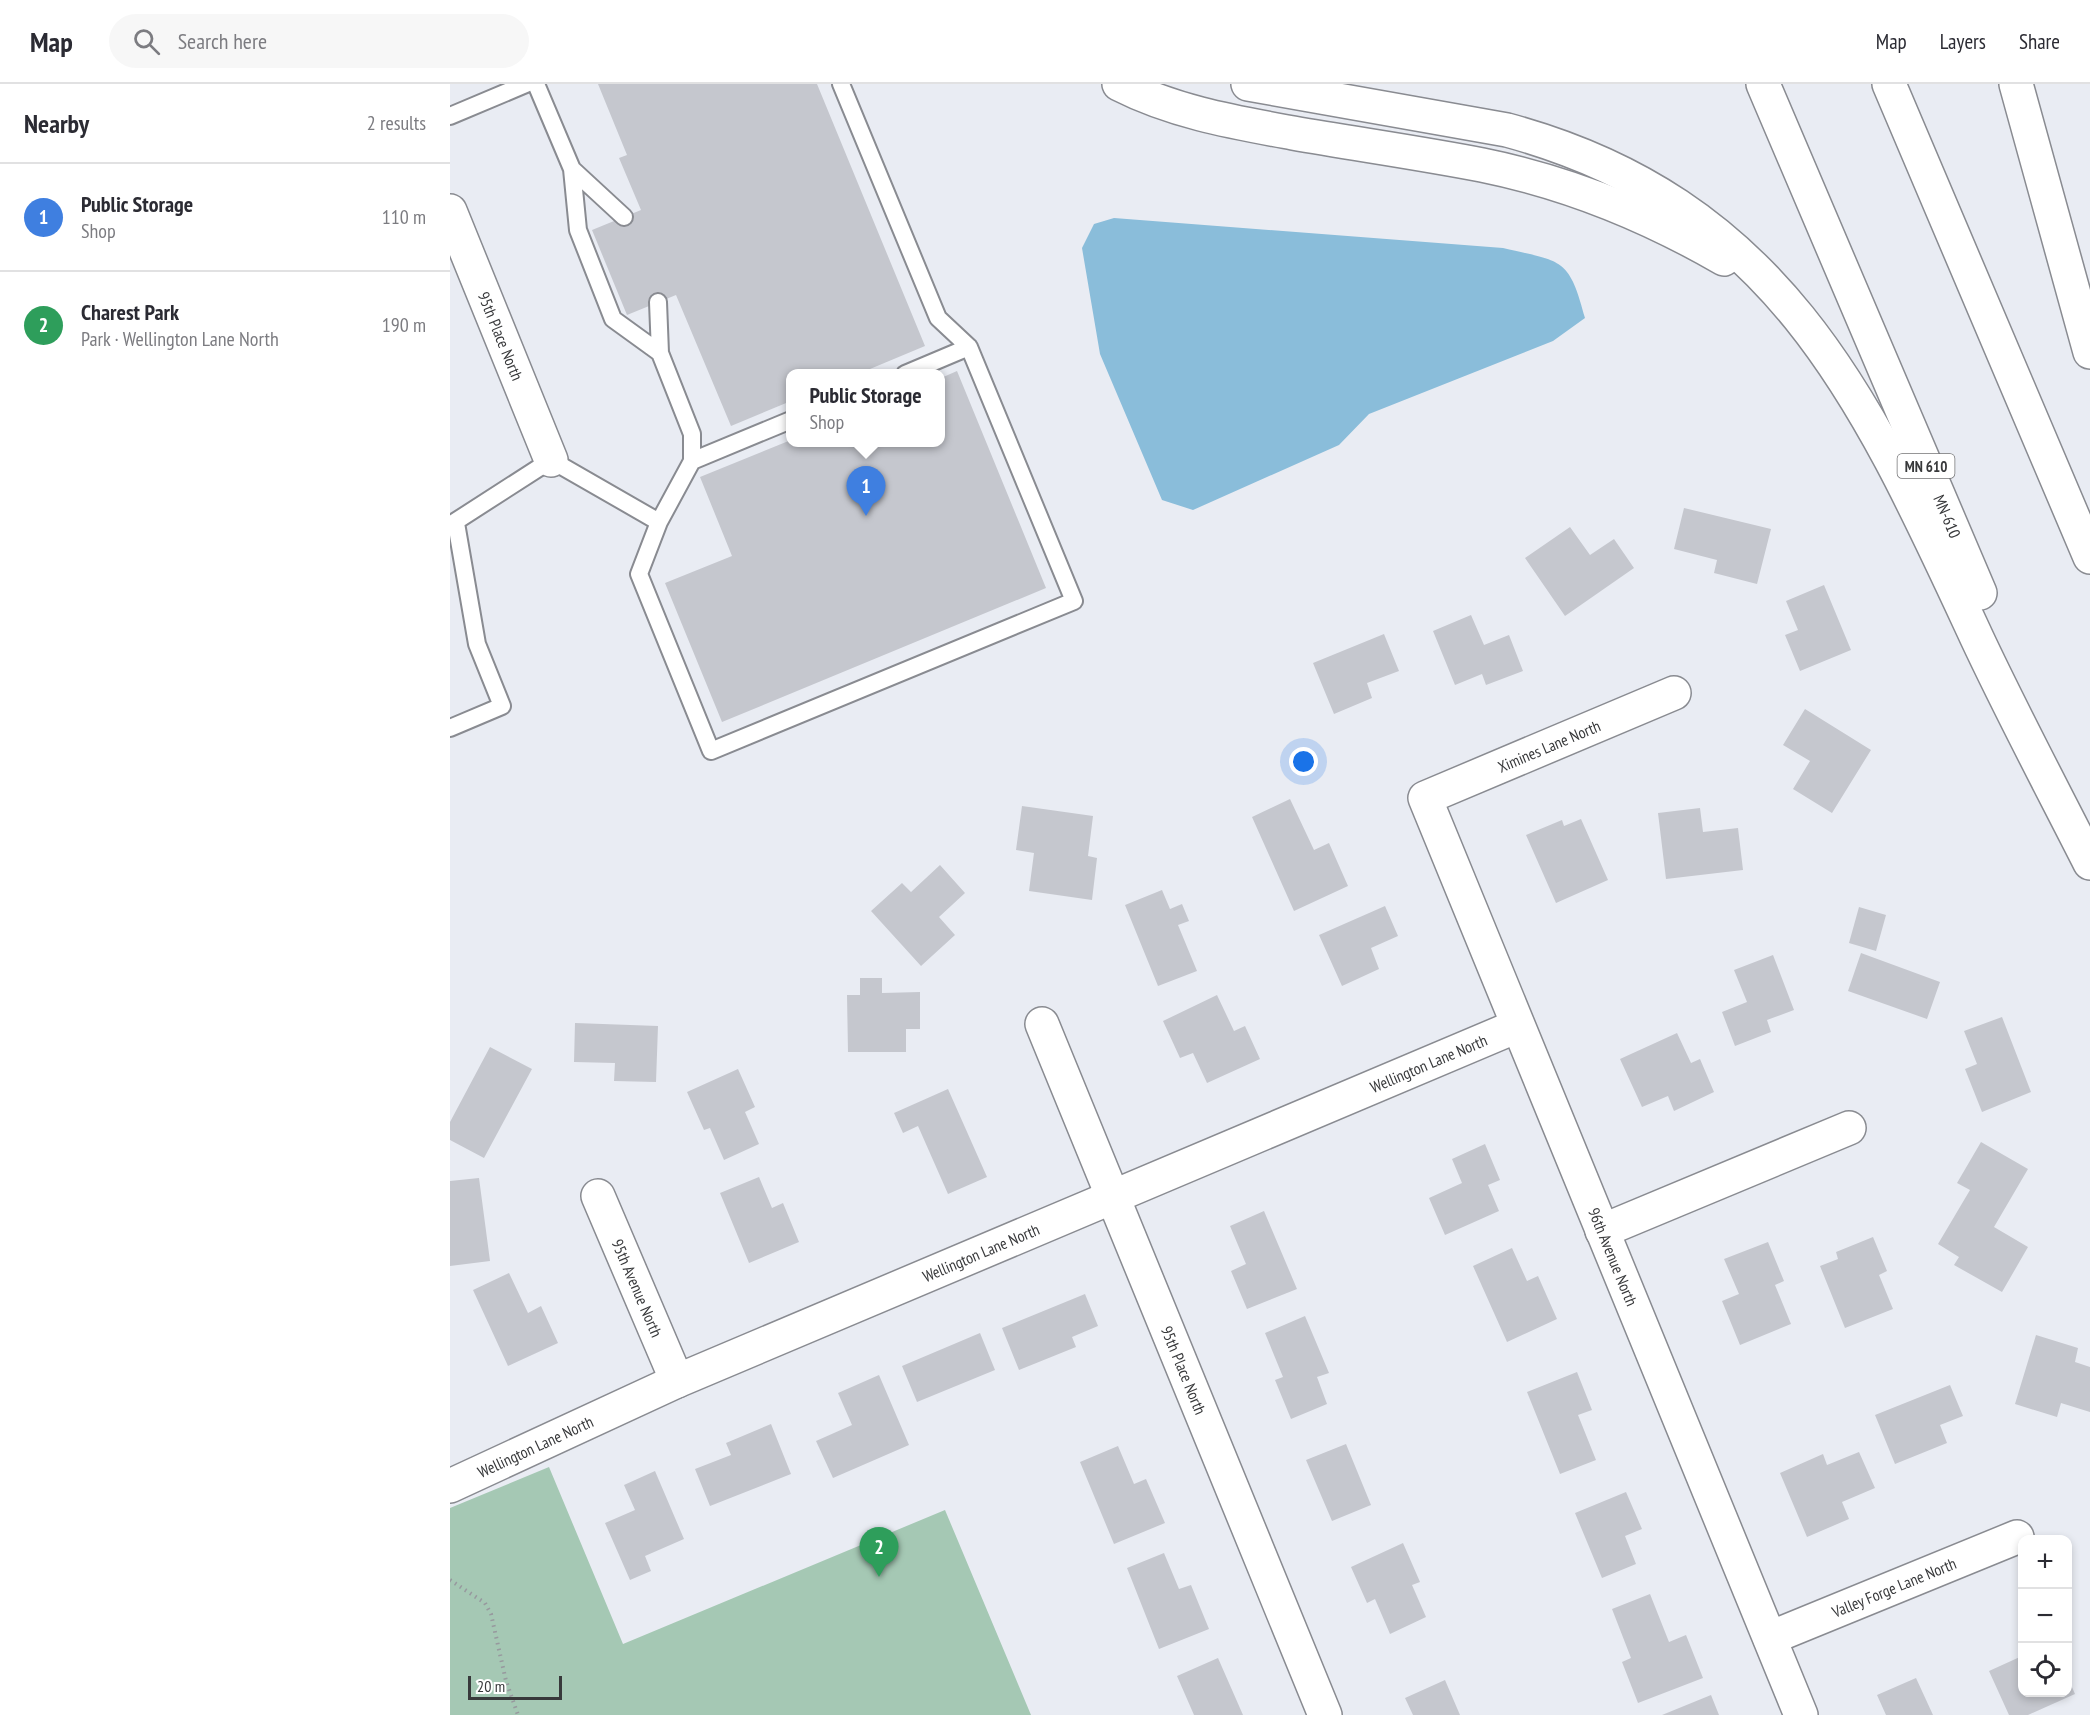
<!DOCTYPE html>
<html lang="en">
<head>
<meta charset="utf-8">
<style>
  :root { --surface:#fff; --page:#f7f7f7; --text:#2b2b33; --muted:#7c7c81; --line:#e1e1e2; --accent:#8a451c }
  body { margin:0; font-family:"PT Sans Narrow",sans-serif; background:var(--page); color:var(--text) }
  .controls { position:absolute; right:18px; bottom:18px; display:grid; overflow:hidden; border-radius:12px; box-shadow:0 3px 9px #0003 }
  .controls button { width:54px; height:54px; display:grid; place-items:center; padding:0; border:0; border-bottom:2px solid var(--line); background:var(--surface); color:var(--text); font:30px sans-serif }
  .scale { position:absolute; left:18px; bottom:15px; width:94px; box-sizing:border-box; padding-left:6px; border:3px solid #38393b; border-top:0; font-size:16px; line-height:21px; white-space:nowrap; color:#38393b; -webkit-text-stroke:4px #fff; paint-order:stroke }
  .you { position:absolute; left:854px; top:678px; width:21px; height:21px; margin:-15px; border:4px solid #fff; border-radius:50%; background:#1a73e8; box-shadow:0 0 0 9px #1a73e833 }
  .badge { display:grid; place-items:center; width:39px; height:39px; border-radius:50%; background:var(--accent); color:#fff; font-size:20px; font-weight:700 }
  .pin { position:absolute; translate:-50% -50px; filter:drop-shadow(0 2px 3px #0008) }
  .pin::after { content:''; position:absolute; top:32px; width:21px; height:18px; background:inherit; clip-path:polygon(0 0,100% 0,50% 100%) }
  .popup { position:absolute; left:336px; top:285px; width:159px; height:78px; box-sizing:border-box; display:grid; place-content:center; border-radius:12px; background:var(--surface); filter:drop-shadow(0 2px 4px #0005); font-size:20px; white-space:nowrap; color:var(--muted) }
  .popup b { font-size:22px; color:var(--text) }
  .popup::after { content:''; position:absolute; left:50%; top:100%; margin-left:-12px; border:12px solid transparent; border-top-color:var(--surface) }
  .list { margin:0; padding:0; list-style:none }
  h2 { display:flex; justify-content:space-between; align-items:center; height:78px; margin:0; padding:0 24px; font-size:26px }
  h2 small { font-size:20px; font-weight:400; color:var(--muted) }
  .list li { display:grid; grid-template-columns:39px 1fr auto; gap:18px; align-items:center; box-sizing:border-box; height:108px; padding:0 24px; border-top:2px solid var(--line) }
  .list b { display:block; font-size:22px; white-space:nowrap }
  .list p { margin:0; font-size:20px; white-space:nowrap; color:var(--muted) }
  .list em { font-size:20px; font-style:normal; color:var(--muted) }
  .icon { flex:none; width:33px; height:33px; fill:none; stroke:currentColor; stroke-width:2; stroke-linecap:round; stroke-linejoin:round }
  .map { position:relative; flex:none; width:1640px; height:1631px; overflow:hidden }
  header { display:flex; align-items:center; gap:36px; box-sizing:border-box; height:84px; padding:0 30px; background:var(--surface); border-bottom:2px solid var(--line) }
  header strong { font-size:28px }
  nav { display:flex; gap:33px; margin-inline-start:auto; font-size:21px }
  .search { width:420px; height:54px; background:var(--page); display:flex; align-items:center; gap:15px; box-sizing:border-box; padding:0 21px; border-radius:33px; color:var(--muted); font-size:22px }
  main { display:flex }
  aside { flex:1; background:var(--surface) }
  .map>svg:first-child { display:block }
  .green { fill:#a5c8b4 }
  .water { fill:#8abdda }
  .building { fill:#c5c7ce }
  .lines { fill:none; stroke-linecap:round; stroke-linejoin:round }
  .lane-casing { stroke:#898b91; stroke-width:20 }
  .street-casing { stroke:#898b91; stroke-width:36 }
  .highway-casing { stroke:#898b91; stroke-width:36 }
  .path { stroke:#97999e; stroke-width:4; stroke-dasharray:1.5 4.5; stroke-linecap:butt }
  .lane { stroke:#fff; stroke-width:16 }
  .street { stroke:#fff; stroke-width:33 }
  .highway { stroke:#fff; stroke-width:33 }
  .labels { text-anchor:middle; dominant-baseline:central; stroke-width:5; stroke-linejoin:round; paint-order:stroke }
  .shield { fill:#fff; stroke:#747476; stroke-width:1.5 }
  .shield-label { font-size:15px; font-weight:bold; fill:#38393b }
  .street-label { font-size:16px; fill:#38393b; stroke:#fff }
</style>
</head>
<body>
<header>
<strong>Map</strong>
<div class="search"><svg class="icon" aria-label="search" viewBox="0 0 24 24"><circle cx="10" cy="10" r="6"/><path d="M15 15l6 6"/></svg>Search here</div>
<nav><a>Map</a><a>Layers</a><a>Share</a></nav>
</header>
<main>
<aside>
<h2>Nearby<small>2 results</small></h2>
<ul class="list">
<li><span class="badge" style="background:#3f7fe0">1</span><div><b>Public Storage</b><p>Shop</p></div><em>110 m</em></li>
<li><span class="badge" style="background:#2e9e5b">2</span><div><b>Charest Park</b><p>Park · Wellington Lane North</p></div><em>190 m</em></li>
</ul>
</aside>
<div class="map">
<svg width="1640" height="1631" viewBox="0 0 1640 1631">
  <rect width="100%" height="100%" fill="#e9ecf3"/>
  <path class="green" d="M99,1383L173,1560L495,1426L581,1631H0V1424Z"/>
  <path class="water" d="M664,134L1053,164C1111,178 1119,172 1135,234L1103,257L919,330L889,361L743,426L712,416L650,270L632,164L644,140Z"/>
  <path class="building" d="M148,0H367L475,262L408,290H341V317L281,342L226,211L177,231L142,146L191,126L169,74L177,71Z
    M507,287L596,504L272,638L215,499L282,472L250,393L341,356V358H491V294Z
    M1234,424L1321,445L1307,500L1264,489L1267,476L1224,465Z
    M1120,443L1140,471L1164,455L1184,484L1115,532L1075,474Z
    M1374,501L1401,566L1350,587L1335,551L1348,546L1336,517Z
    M1021,531L1034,561L1059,551L1073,587L1036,601L1032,590L1005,601L983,547Z
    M934,550L949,587L917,599L922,614L884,630L863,579Z
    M1355,625L1421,666L1382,729L1343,705L1360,677L1333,661Z
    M840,715L864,766L879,759L898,802L844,827L802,733Z
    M572,722L643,732L638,772L647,774L642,816L579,807L584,769L566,766Z
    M1250,724L1253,748L1288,744L1293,786L1216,795L1208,729Z
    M1131,735L1158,796L1106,819L1076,751L1112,736L1114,742Z
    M490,781L515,809L489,833L505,851L471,882L421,827L452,799L461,808Z
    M712,806L720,825L732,820L739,837L728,841L747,887L708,902L675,821Z
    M935,822L948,852L921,864L929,885L892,902L869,851Z
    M1409,823L1436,831L1426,867L1399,859Z
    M1411,869L1490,898L1477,935L1398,907Z
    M1323,871L1344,926L1317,936L1321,948L1285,962L1272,928L1297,918L1284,886Z
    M410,894H432V909L470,908V945H456V968H398L397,911H410Z
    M767,911L784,947L795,942L810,975L757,999L743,969L730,974L713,937Z
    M1552,933L1581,1008L1532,1028L1515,985L1527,980L1514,947Z
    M125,939L208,942L206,998L164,997L165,979L124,978Z
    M1227,949L1241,979L1250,975L1264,1008L1224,1027L1218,1012L1192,1023L1170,975Z
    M40,963L82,985L34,1074L0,1056V1038Z
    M288,985L305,1023L295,1028L309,1060L274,1076L260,1044L254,1046L237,1008Z
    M498,1005L537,1093L498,1110L468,1042L453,1049L444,1029Z
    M1531,1058L1578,1085L1544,1143L1578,1163L1552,1208L1504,1181L1509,1173L1488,1160L1520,1106L1507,1099Z
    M1035,1060L1050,1096L1038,1101L1049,1127L995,1151L979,1114L1012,1099L1002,1075Z
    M309,1093L322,1124L333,1119L349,1158L299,1179L270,1109Z
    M29,1094L40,1177L0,1182V1097Z
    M814,1127L847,1205L797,1225L781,1187L796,1180L780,1142Z
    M1423,1153L1437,1187L1429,1191L1443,1225L1395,1244L1370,1182L1388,1175L1386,1168Z
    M1318,1158L1334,1197L1325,1201L1341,1240L1290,1261L1272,1217L1289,1210L1274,1175Z
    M1062,1164L1077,1197L1088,1192L1107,1235L1057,1258L1023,1182Z
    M59,1189L78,1229L91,1222L108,1259L58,1282L23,1206Z
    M635,1210L648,1242L622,1253L626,1263L569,1286L552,1244Z
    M855,1232L879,1289L867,1293L877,1320L841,1335L825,1296L833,1293L815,1249Z
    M530,1249L545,1286L467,1318L452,1282Z
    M1586,1251L1628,1264L1625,1278L1640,1283V1328L1611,1319L1607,1333L1565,1320Z
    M1127,1288L1142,1326L1128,1331L1146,1376L1110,1390L1077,1308Z
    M429,1291L459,1361L383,1394L366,1357L402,1341L388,1309Z
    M1500,1301L1513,1332L1490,1341L1497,1359L1445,1380L1425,1331Z
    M321,1340L341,1390L260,1422L245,1385L281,1371L276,1359Z
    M896,1360L921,1421L882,1437L856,1376Z
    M668,1362L684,1400L696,1395L715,1439L664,1460L630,1378Z
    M1409,1368L1425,1404L1392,1418L1399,1435L1357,1453L1330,1389L1373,1370L1377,1381Z
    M205,1387L234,1455L195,1472L201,1487L180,1496L155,1439L185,1426L174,1401Z
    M1176,1408L1192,1445L1175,1452L1186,1480L1152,1494L1125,1429Z
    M953,1459L970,1498L962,1501L976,1533L940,1550L925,1515L917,1519L901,1483Z
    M714,1469L729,1505L741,1501L759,1545L709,1565L677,1484Z
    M1200,1510L1219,1558L1236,1551L1253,1594L1188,1619L1172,1578L1181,1574L1162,1525Z
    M1572,1572V1608H1618V1594L1625,1610L1578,1631H1559L1539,1587Z
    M768,1574L793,1631H744L727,1592Z
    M1466,1594L1483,1631H1436L1427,1611Z
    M995,1596L1010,1631H963L955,1614Z
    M1261,1611L1269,1631H1212Z"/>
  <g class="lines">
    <g class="lane-casing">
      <path id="lane" d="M86,0L122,85L128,146L163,235L210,269
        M391,0L488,234L519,263
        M0,32L76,0
        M122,85L174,133
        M208,218L210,269L242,350V377L209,438
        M242,377L341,336
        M0,441L101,376L209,438L189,490L261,667L624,517L519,263L455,290
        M0,644L52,622L27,560L6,439"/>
    </g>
    <g class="street-casing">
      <g id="street">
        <path id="s1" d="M0,127L101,376"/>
        <path id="s2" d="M1224,609L975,714L1351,1631"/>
        <path id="s3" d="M592,940L875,1631"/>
        <path id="s4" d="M148,1112L227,1297"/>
        <path d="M1152,1147L1399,1044"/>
        <path id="s5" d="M0,1402L227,1297L1067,942"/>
        <path id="s6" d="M1320,1554L1567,1453"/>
      </g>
    </g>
    <g class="highway-casing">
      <g id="highway">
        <path d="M669,0C724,28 783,38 843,49C906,60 970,69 1032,81C1116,98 1200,132 1274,175"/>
        <path d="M798,0L1057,46C1330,120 1417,317 1526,552C1562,629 1602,704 1640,779"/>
        <path id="s7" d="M1313,0L1530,509"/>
        <path d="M1439,0L1640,473"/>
        <path d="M1566,0L1640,268"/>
      </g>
    </g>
    <path class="path" d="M0,1496L35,1519L41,1530L56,1597L68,1631"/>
    <use href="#lane" class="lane"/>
    <use href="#street" class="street"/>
    <use href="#highway" class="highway"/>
  </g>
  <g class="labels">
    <rect class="shield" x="1447.5" y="370" width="57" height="24" rx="4.5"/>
    <g class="shield-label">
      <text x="1476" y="382">MN 610</text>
    </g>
    <g class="street-label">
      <text stroke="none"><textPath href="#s1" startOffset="135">95th Place North</textPath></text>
      <text stroke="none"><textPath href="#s7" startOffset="470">MN-610</textPath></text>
      <text transform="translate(1099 662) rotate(-23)">Ximines Lane North</text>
      <text stroke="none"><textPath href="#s5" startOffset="1066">Wellington Lane North</textPath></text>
      <text stroke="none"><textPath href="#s5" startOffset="580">Wellington Lane North</textPath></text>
      <text stroke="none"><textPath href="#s2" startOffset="766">96th Avenue North</textPath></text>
      <text stroke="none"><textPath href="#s4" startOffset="100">95th Avenue North</textPath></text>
      <text stroke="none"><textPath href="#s3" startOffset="374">95th Place North</textPath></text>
      <text stroke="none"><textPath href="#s5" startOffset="94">Wellington Lane North</textPath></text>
      <text stroke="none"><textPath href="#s6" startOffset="134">Valley Forge Lane North</textPath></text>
    </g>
  </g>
</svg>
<div class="controls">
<button>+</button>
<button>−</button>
<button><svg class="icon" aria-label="locate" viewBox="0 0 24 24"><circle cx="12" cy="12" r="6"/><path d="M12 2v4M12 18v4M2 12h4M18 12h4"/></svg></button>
</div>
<div class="scale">20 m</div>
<div class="you"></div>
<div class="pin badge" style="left:416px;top:432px;background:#3f7fe0">1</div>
<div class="popup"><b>Public Storage</b>Shop</div>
<div class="pin badge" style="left:429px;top:1493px;background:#2e9e5b">2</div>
</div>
</main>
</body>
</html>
